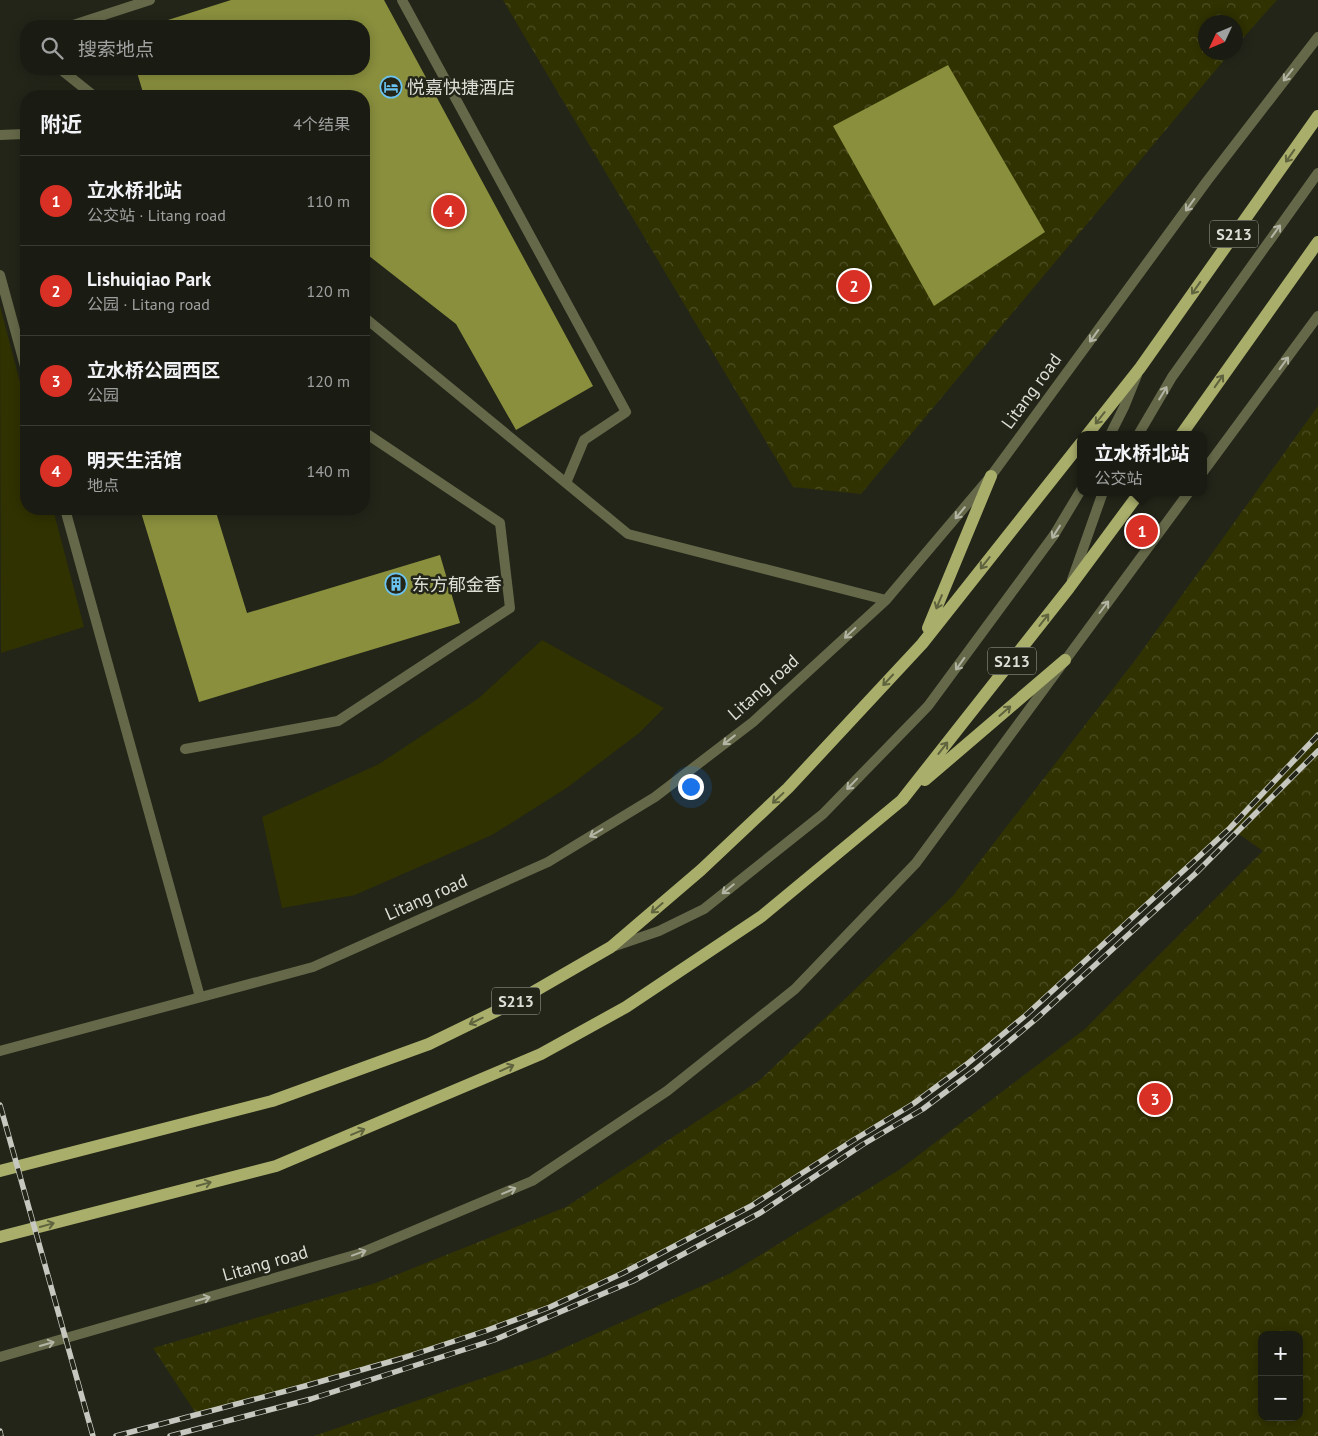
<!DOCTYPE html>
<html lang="zh">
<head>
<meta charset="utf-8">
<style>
  :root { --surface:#1a1c13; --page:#272921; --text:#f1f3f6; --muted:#9fa1a0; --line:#383a33; --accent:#d93025 }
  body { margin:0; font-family:"PT Sans","Noto Sans SC",sans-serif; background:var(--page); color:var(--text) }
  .controls { position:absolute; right:15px; bottom:15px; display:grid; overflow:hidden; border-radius:10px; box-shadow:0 2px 12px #0003 }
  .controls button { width:45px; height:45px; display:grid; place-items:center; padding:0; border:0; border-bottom:1px solid var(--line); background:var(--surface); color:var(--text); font:25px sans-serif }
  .compass { position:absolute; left:1198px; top:15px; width:45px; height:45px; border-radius:50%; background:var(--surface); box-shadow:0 2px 12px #0003; rotate:226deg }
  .you { position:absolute; left:690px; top:786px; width:18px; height:18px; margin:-12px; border:4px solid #fff; border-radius:50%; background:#1a73e8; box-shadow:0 0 0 8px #1a73e833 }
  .badge { display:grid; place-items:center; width:32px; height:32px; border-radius:50%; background:var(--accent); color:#fff; font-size:16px; font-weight:700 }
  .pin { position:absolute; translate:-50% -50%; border:2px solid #fff; box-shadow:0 1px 5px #0006 }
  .popup { position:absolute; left:1077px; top:431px; width:130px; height:65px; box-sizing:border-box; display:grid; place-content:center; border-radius:10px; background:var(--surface); filter:drop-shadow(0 1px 4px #0005); font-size:16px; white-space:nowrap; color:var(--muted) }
  .popup b { font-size:19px; color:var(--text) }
  .popup::after { content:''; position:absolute; left:50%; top:100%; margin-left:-10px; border:10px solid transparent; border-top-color:var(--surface) }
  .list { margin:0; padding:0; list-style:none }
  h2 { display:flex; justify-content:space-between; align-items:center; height:65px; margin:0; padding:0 20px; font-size:21px }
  h2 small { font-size:16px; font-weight:400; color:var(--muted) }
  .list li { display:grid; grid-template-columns:32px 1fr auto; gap:15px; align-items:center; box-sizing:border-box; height:90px; padding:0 20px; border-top:1px solid var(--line) }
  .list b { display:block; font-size:19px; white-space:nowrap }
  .list p { margin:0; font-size:16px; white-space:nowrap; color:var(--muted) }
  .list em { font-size:16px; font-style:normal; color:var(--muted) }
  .icon { flex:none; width:28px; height:28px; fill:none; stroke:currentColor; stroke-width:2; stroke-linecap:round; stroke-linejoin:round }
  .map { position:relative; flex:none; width:1318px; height:1436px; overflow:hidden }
  .search { position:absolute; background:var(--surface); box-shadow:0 2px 12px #0003; left:20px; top:20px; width:350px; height:55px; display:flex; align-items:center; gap:12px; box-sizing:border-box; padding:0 18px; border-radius:20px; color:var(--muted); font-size:19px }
  .panel { position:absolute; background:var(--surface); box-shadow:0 2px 12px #0003; left:20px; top:90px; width:350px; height:425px; border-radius:20px }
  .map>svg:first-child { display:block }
  .green { fill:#303201 }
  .park { fill:url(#park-crowns); fill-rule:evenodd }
  .building { fill:#898f3d }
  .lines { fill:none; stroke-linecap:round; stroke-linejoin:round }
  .service { stroke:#666949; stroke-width:10 }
  .minor { stroke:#666949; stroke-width:10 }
  .primary { stroke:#a9ae6b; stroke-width:12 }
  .rail-casing { stroke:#c6c8c0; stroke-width:5.5 }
  .rail { stroke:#232519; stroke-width:4; stroke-dasharray:11; stroke-linecap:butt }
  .oneway { stroke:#b3b6a5 }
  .oneway2 { stroke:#5f633e }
  .labels { text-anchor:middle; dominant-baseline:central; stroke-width:5; stroke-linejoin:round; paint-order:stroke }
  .shield { fill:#232519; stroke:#a5a79e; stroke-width:1 }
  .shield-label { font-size:16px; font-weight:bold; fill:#dddfd7 }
  .poi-label { font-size:18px; fill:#dddfd7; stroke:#232519; text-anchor:start }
  .street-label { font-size:18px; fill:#dddfd7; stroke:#232519 }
</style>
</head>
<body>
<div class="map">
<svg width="1318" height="1436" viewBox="0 0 1318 1436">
  <defs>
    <pattern id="park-crowns" width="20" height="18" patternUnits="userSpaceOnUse" patternTransform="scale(1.25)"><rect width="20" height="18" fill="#303201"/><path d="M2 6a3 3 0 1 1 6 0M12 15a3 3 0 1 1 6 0" fill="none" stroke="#4e4f25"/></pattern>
  </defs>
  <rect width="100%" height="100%" fill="#232519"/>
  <path class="green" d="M0,306L26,405V509H53L84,627L1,653Z
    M542,640L664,708L639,733L568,787L492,835L355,895L282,908L262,817L379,764L479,698Z"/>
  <path class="park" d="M503,0H1277L1236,46V22H1206V52L1230,53L861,494L793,487Z
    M1318,406V1436H314L544,1357L731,1273L899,1170L1085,1029L1263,851L1230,828L1026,1015L967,1064L913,1104L852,1141L751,1206L623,1273L550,1307L403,1358L197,1415L153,1348L376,1283L566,1207L760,1080L953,896L1136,659ZM1262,1335H1299V1417H1262Z"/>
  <path class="building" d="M231,0H384L593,386L516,430L456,324L364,252V96H144L136,69H364V26H149Z
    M948,65L1045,232L934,306L833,126Z
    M140,509H215L247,613L440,555L460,623L199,702Z"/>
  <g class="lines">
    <path class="service" d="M1110,435L1124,407L1137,375
      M1138,435L1172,377L1318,173
      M1072,580L1103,492
      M615,946L659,931L704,909L823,814L928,706L1054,535L1081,490"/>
    <path class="minor" d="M402,0L626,412L584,440L566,483
      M70,26L150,0
      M65,69L64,72L94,96
      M0,135L24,134L26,136
      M0,275L26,370
      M364,317L628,534L886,600
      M1203,472L1318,316
      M65,509L200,997
      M185,749L338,721L510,608L500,523L364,432
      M0,1051L313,967L548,862L655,797L753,722L886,600L991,476L1207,181L1318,37
      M0,1357L358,1254L532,1181L667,1091L795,989L916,863L1189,492"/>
    <path class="primary" d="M1087,435L1140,368L1318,116
      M1181,435L1318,242
      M928,628L991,476
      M925,780L1065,660
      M0,1171L272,1101L429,1044L521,999L611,947L701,870L788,788L922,644L1081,443
      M0,1237L276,1166L541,1054L626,1007L762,916L902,800L1069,588L1140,492"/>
    <g class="rail-casing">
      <path id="rail" d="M0,1105L93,1436
        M0,1431L1,1436
        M116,1436L305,1386L403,1358L485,1331L550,1307L623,1273L751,1206L852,1141L913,1104L967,1064L1026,1015L1230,828L1318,735
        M170,1436L311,1399L494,1340L633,1281L760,1213L862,1145L923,1109L975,1070L1036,1019L1195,874L1318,751"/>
    </g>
    <use href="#rail" class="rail"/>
  </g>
  <defs><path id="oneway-shaft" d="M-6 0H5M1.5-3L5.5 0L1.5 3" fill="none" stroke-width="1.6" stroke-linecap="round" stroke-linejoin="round" transform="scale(1.25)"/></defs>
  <g class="oneway">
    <use href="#oneway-shaft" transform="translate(1288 75) rotate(128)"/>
    <use href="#oneway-shaft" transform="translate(1190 205) rotate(126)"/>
    <use href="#oneway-shaft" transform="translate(1276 231) rotate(-54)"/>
    <use href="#oneway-shaft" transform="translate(1094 336) rotate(126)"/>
    <use href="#oneway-shaft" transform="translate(1284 363) rotate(-54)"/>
    <use href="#oneway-shaft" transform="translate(1163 393) rotate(-59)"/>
    <use href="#oneway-shaft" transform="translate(960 513) rotate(130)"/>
    <use href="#oneway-shaft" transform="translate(1056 532) rotate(122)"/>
    <use href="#oneway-shaft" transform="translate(1104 607) rotate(-53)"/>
    <use href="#oneway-shaft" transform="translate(850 633) rotate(137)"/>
    <use href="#oneway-shaft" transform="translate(960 664) rotate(126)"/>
    <use href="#oneway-shaft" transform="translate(729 740) rotate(142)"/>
    <use href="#oneway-shaft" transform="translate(852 784) rotate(134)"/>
    <use href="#oneway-shaft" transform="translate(596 833) rotate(149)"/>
    <use href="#oneway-shaft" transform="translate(728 889) rotate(141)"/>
    <use href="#oneway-shaft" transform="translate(509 1191) rotate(-23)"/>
    <use href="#oneway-shaft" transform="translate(359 1253) rotate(-20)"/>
    <use href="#oneway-shaft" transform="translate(203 1299) rotate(-16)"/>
    <use href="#oneway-shaft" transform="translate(47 1344) rotate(-16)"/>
  </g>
  <g class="oneway2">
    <use href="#oneway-shaft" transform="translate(1290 156) rotate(125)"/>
    <use href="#oneway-shaft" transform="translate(1196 288) rotate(125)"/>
    <use href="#oneway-shaft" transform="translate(1219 381) rotate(-55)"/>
    <use href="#oneway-shaft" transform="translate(1100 418) rotate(128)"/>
    <use href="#oneway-shaft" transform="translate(985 563) rotate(128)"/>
    <use href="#oneway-shaft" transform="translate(939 602) rotate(113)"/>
    <use href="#oneway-shaft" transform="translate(1044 620) rotate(-52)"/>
    <use href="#oneway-shaft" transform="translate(888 680) rotate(133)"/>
    <use href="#oneway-shaft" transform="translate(1005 711) rotate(-41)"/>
    <use href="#oneway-shaft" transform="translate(943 748) rotate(-52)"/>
    <use href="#oneway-shaft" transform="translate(778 798) rotate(137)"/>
    <use href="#oneway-shaft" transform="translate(657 908) rotate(139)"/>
    <use href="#oneway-shaft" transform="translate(476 1021) rotate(154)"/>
    <use href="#oneway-shaft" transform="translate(507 1068) rotate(-24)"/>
    <use href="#oneway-shaft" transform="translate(358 1132) rotate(-23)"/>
    <use href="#oneway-shaft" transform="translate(204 1184) rotate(-15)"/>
    <use href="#oneway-shaft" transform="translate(47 1225) rotate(-15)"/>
  </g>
  <defs>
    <g id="hotel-ring" transform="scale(1.125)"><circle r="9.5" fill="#232519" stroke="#6ac3f1" stroke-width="1.5"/><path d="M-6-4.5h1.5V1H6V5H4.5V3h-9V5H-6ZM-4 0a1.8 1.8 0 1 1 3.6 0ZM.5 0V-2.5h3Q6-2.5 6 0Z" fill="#6ac3f1"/></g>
    <g id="building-ring" transform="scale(1.125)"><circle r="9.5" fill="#232519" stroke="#6ac3f1" stroke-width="1.5"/><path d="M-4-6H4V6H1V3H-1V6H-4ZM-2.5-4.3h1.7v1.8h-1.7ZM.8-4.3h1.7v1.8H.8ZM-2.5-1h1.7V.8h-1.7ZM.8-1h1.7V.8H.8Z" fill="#6ac3f1"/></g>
  </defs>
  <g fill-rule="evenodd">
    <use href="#hotel-ring" x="391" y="87"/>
    <use href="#building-ring" x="396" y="584"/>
  </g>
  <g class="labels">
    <g class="shield">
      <rect x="1210" y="220.5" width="48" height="27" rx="4"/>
      <rect x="988" y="647.5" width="48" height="27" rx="4"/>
      <rect x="492" y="987.5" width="48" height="27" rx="4"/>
    </g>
    <g class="shield-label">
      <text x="1234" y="234">S213</text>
      <text x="1012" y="661">S213</text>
      <text x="516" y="1001">S213</text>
    </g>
    <g class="poi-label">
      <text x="407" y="87">悦嘉快捷酒店</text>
      <text x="412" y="584">东方郁金香</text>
    </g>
    <g class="street-label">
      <text transform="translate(1031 391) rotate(-54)">Litang road</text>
      <text transform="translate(763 687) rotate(-42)">Litang road</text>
      <text transform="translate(426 897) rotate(-24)">Litang road</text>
      <text transform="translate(265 1263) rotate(-16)">Litang road</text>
    </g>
  </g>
</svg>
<div class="controls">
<button>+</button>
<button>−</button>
</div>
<svg class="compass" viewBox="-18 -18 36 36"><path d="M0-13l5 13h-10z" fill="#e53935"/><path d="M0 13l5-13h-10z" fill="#9fa1a0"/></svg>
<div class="you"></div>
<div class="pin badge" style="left:1142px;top:531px">1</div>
<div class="popup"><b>立水桥北站</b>公交站</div>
<div class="pin badge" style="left:854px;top:286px">2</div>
<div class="pin badge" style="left:1155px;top:1099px">3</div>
<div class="pin badge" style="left:449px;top:211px">4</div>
<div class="search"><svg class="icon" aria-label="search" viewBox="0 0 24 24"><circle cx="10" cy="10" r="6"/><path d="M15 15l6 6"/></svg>搜索地点</div>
<section class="panel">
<h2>附近<small>4个结果</small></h2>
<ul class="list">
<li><span class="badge">1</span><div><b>立水桥北站</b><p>公交站 · Litang road</p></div><em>110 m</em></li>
<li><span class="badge">2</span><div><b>Lishuiqiao Park</b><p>公园 · Litang road</p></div><em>120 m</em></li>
<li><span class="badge">3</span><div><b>立水桥公园西区</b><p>公园</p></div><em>120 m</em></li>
<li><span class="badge">4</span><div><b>明天生活馆</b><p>地点</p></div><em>140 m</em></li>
</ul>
</section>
</div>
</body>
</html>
